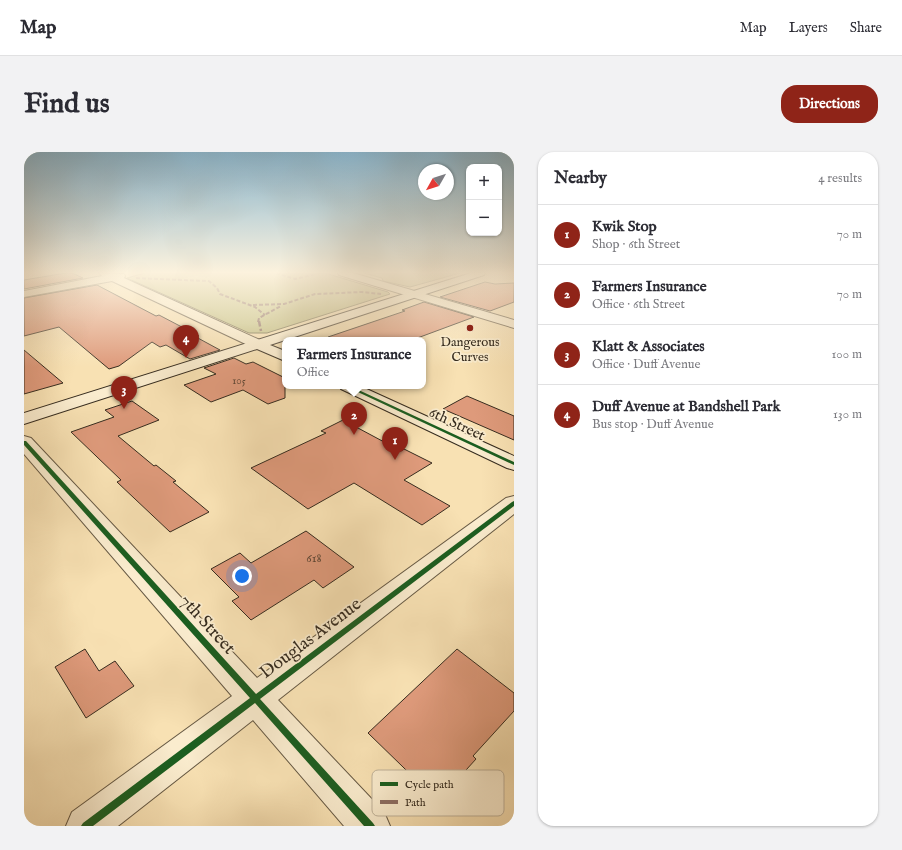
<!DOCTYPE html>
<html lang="en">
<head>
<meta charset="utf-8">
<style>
  :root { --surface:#fff; --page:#f2f2f3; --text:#2b2b33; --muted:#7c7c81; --line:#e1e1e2; --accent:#8f2418 }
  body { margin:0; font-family:"IM FELL English",serif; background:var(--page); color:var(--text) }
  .controls { position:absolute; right:12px; top:12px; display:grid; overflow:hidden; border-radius:8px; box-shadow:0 1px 3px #0004 }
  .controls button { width:36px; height:36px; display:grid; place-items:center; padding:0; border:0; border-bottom:1px solid var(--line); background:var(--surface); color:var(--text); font:20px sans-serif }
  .compass { position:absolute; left:394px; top:12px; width:36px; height:36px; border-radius:50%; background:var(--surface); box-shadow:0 1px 3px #0004; rotate:231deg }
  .you { position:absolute; left:218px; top:424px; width:14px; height:14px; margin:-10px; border:3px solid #fff; border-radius:50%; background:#1a73e8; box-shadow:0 0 0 6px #1a73e833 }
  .badge { display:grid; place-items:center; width:26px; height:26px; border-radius:50%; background:var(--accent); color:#fff; font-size:13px; font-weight:700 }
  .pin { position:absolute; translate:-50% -33px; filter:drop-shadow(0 1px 2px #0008) }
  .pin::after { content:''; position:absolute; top:21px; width:14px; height:12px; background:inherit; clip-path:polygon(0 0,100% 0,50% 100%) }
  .popup { position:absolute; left:258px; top:185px; width:144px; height:52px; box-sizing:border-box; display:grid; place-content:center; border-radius:8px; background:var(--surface); filter:drop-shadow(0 1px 3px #0005); font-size:13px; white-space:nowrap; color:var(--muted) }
  .popup b { font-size:15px; color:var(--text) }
  .popup::after { content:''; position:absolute; left:50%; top:100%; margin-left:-8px; border:8px solid transparent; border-top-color:var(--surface) }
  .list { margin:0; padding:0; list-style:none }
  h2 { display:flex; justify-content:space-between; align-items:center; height:52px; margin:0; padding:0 16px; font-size:17px }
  h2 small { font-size:13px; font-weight:400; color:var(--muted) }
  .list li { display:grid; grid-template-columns:26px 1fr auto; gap:12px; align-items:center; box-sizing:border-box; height:60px; padding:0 16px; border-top:1px solid var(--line) }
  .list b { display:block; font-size:15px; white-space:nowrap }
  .list p { margin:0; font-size:13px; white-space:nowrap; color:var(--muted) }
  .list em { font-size:13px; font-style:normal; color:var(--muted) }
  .map { position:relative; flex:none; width:490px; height:674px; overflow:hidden; border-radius:16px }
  header { display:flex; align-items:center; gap:24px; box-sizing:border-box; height:56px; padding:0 20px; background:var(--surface); border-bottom:1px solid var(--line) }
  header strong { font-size:19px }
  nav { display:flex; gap:22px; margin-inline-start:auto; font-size:14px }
  .intro { display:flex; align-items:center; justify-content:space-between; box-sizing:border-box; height:96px; padding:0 24px }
  h1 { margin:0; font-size:28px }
  .button { padding:10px 18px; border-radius:16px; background:var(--accent); color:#fff; font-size:14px; font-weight:700 }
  main { display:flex; gap:24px; padding:0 24px }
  aside { flex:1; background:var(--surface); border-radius:16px; box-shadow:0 1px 3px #0004 }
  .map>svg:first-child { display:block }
  .green { fill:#c5c187; stroke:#7e7653 }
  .building { fill:#de9a7b; stroke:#362c1f }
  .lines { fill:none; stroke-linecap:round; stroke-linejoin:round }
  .minor-casing { stroke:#665944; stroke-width:2 }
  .secondary-casing { stroke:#362c1f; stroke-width:2 }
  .minor { fill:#faecce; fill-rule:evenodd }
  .secondary { fill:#faecce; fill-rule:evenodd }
  .quiet-far1 { stroke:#8d6e63; stroke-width:2; stroke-dasharray:4 2; stroke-linecap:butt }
  .quiet { stroke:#8d6e63; stroke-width:2.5; stroke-dasharray:5.5 2.5; stroke-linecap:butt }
  .cycleway-casing { stroke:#faecce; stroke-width:3 }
  .cycleway { fill:#1b5e20; fill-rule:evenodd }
  .poi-dot { fill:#8f2418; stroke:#faecce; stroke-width:1.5 }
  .labels { text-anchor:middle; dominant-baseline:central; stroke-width:3.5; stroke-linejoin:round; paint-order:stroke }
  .far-number-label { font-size:11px; fill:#604836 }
  .far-poi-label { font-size:13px; fill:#362c1f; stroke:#faecce }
  .number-label { font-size:13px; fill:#604836 }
  .street-label { font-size:15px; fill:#362c1f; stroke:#faecce }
  .near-street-label { font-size:18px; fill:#362c1f; stroke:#faecce }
  .key { fill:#faecce; stroke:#bfb29a; stroke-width:1 }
  .key-label { font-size:11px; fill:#362c1f }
</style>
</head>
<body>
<header>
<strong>Map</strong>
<nav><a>Map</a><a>Layers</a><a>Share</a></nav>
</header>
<div class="intro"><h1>Find us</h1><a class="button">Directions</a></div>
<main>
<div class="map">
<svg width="490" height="674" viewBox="0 0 490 674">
  <rect width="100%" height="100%" fill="#f8e1b3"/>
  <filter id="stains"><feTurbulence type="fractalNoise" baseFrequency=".005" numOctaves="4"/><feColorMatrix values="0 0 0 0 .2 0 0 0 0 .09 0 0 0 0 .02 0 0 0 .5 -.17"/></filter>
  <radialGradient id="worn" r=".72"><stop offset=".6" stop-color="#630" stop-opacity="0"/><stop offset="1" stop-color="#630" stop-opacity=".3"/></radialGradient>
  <path class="green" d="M121,121H301L364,140L366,142L243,181H225L103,126Z
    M340,121H436L386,135L359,129L358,126Z"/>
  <path class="building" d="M42,121H48L59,126L0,137V128Z
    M461,130L471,132L490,131V150L466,159L416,145Z
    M73,133L132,164L135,163L175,184L172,185L196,198L166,207L142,193L136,195L128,190L95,214L85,217L35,175L0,184V146Z
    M400,150L450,165L388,188H304V185L381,159L378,158Z
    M0,198L39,231L0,242Z
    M210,206L222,212L229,210L261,226V246L244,252L219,238L187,250L160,233L192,222L180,216Z
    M443,244L490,264V288L419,257Z
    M108,249L135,268L94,284L130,314L132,313L152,329L149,330L185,360L146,380L93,330L97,328L47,280L90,265L81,258Z
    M319,268L377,299L380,297L408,311L380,328L426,354L398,373L330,331L284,357L227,316L302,281L297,279Z
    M282,379L330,415L299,436L290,428L227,468L208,449L215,445L187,417L216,401L227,411Z
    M61,497L75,519L91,509L110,534L62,566L31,515Z
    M433,497L490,541V559L449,604L452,607L414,649L344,581Z"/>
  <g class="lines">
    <g class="minor-casing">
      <path id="minor" d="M75,121L100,122L101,124L100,126L238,189L240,192L238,195H228L88,129L0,145V139L78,124Z
        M314,121H329L490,168V176L315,123Z
        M0,284L7,286L233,526L482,346L490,344V362L254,548L360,660L366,674H320L229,568L94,674H42L48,660L208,544L0,302Z"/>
    </g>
    <g class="secondary-casing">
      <path id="secondary" d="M447,121H461L460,123L246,193L261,199V209L233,197L0,272V261Z
        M315,234H336L490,304V318L483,316L317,237Z"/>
    </g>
    <use href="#minor" class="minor"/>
    <use href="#secondary" class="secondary"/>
    <path class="quiet-far1" d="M252,121L271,127L296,121
      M112,126L185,129L193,136L196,142L231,155L241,163
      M229,153L260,152L291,142L338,140L357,142
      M234,170L235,166L257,154"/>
    <path class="quiet" d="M235,169L237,179"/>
    <g class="cycleway-casing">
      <path id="cycleway" d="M321,234H326L490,310V313Z
        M0,289H2L232,542L488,350L490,349V354L236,547L349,671L351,674H340L231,551L69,674H57L59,671L226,546L0,293Z"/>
    </g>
    <use href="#cycleway" class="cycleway"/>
  </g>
  <linearGradient id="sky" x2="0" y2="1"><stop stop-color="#8ab8d2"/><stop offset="0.56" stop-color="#fcf2dd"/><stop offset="1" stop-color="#fcf2dd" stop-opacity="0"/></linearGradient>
  <rect width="490" height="215" fill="url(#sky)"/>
  <circle class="poi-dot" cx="446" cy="176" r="4"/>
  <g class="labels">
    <g class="far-number-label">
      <text x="215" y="229">105</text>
    </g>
    <g class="far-poi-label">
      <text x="446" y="190">Dangerous<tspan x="446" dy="15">Curves</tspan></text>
    </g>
    <g class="number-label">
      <text x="290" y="406">618</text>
    </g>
    <g class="street-label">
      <text transform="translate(433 272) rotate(25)">6th Street</text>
    </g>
    <g class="near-street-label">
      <text transform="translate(183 473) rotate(48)">7th Street</text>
      <text transform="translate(287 487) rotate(-37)">Douglas Avenue</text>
    </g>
  </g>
  <rect x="348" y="618" width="132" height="46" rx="6" class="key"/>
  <rect x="356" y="630" width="18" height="4" fill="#1b5e20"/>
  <rect x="356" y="648" width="18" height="4" fill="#8d6e63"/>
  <g class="key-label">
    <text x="381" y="636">Cycle path</text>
    <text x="381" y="654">Path</text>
  </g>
  <rect width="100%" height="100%" filter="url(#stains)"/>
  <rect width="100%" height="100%" fill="url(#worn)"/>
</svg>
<div class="controls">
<button>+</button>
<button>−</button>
</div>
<svg class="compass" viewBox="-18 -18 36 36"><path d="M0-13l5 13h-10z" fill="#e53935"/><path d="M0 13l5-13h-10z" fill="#7c7c81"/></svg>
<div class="you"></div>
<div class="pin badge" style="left:371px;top:308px">1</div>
<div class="pin badge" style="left:330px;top:283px">2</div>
<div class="popup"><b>Farmers Insurance</b>Office</div>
<div class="pin badge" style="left:100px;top:257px">3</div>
<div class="pin badge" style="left:162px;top:206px">4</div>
</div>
<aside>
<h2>Nearby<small>4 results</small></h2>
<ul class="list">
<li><span class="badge">1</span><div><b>Kwik Stop</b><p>Shop · 6th Street</p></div><em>70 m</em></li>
<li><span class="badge">2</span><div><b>Farmers Insurance</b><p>Office · 6th Street</p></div><em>70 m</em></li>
<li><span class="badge">3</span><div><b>Klatt &amp; Associates</b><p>Office · Duff Avenue</p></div><em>100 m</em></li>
<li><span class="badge">4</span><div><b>Duff Avenue at Bandshell Park</b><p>Bus stop · Duff Avenue</p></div><em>130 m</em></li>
</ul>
</aside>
</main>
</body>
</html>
